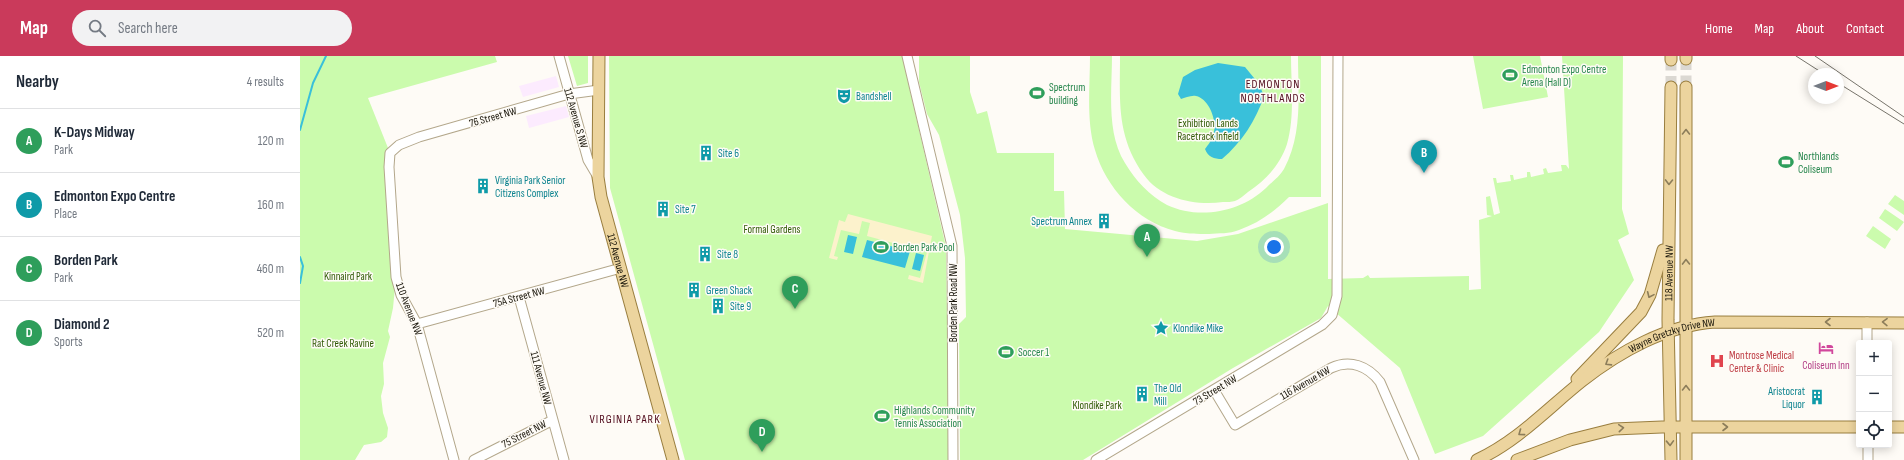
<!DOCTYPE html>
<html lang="en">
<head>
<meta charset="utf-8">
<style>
  :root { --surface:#fff; --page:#f2f2f3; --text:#1f2937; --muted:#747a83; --line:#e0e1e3; --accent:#ca3a5b }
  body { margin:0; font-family:"Sofia Sans Condensed",sans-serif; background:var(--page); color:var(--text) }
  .controls { position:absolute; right:12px; bottom:12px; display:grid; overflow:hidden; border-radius:4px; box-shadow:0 2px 10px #0003 }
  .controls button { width:36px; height:36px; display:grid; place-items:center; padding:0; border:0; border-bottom:1px solid var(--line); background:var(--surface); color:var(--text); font:20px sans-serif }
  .compass { position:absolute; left:1508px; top:12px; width:36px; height:36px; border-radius:50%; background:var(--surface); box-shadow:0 2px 10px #0003; rotate:90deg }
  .you { position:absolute; left:974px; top:191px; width:14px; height:14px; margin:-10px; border:3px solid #fff; border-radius:50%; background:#1a73e8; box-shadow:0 0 0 6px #1a73e833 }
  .badge { display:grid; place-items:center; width:26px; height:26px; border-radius:50%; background:var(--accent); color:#fff; font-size:13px; font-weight:700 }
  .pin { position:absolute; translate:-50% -33px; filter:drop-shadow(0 1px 2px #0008) }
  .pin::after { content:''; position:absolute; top:21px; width:14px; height:12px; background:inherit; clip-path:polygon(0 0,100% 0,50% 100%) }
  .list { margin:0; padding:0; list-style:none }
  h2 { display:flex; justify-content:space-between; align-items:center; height:52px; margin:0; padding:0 16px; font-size:17px }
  h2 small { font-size:13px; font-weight:400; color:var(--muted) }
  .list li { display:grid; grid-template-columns:26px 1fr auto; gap:12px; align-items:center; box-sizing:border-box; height:64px; padding:0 16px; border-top:1px solid var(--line) }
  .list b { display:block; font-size:15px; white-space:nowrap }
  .list p { margin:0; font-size:13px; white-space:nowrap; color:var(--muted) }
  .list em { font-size:13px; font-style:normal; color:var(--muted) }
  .icon { flex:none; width:22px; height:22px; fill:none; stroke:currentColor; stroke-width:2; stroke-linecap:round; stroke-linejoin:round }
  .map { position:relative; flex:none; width:1604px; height:404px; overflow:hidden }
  header { display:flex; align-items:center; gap:24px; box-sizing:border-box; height:56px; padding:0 20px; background:var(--accent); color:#fff }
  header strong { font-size:19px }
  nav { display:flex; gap:22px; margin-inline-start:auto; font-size:14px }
  .search { width:280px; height:36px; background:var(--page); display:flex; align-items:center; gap:10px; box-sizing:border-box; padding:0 14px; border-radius:22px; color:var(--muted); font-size:15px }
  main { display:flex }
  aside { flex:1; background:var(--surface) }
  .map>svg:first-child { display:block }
  .commercial { fill:#fcebfe }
  .green { fill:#cbfbad }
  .sand { fill:#fcf2cc }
  .water { fill:#39c0da }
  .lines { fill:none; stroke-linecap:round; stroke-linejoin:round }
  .stream { stroke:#39c0da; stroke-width:2 }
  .major-tunnel { stroke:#dbd8d2; stroke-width:11; stroke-dasharray:11 5.5; stroke-linecap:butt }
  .minor-casing { stroke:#b3a78b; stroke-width:11 }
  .major-casing { stroke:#997e3f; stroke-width:13 }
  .minor { stroke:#fff; stroke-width:9 }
  .major { stroke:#ecd49e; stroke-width:11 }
  .tram { stroke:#77746b; stroke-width:1 }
  .oneway { stroke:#8c7d5a }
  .labels { text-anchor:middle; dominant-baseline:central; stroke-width:3; stroke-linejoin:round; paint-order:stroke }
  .leisure-label { font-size:11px; fill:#27864d; stroke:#fefbf6; text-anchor:start }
  .culture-label { font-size:11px; fill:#0d838f; stroke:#fefbf6; text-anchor:start }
  .street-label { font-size:11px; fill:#171308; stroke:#fefbf6 }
  .park-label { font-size:11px; fill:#305a05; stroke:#fefbf6 }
  .health-label { font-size:11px; fill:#be3a42; stroke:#fefbf6; text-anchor:start }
  .hotel-label { font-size:11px; fill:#b23c85; stroke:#fefbf6 }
  .neighbourhood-label { font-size:12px; letter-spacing:1px; fill:#500a1c; stroke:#fefbf6 }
</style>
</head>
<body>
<header>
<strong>Map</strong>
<div class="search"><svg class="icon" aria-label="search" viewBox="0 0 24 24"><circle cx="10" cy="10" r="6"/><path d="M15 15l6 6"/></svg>Search here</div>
<nav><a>Home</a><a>Map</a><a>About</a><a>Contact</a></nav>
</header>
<main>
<aside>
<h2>Nearby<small>4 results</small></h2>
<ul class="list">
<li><span class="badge" style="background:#2e9e5b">A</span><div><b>K-Days Midway</b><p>Park</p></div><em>120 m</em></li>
<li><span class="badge" style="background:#0f9aa8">B</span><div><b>Edmonton Expo Centre</b><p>Place</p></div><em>160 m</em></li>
<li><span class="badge" style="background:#2e9e5b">C</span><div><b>Borden Park</b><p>Park</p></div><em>460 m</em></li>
<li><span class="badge" style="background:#2e9e5b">D</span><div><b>Diamond 2</b><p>Sports</p></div><em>520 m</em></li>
</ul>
</aside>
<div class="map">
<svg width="1604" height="404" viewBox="0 0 1604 404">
  <rect width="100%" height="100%" fill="#fefbf6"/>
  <path class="commercial" d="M256,20L259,31L223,41L219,30Z
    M266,50L269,61L229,72L226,60Z"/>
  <path class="green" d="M0,0H195L197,6L68,42L90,97L96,221L93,252L88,275L90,281L83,307L84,328L81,340L83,357L88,372L87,381L81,386L64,389L55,404H0Z
    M268,0H288V27L277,30Z
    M309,0H602L646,191L649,404H385L310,132Z
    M619,0H670V36L677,58L687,55L697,97H754V135H764L765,173L897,185L938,178L1028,147V223L1063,222L1068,219L1070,222L1169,220V234L1181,233L1179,164L1192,160L1187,159L1186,141L1190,140L1194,159L1200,157L1193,122H1196L1197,127L1211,125L1210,119H1213L1214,124L1227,121V116H1230L1231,121L1244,118L1243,113L1246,112L1248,117L1262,115L1261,109H1266L1269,113L1262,0H1323L1322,153L1329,178L1318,184L1334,224L1299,276L1183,380L1135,398L1100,312L1028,250L1021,262L933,312L783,404H660L659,268L666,261L665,202L660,159L639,79L627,58L619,26Z
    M790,0H812C812,34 806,77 825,107C835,124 850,140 867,149C899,164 941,156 966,132C972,126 980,120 984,113C1003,78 998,37 998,0H1021V141H989C974,156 959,167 939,174C929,178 919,177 909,178C898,178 886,178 875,175C837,165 806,132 795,94C786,65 790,30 790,0Z
    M820,0H991C991,28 995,60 987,88C980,109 966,124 948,136C944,139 940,143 935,145C932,146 927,146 923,146C896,150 861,143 844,119C816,80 820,45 820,0Z
    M1173,0H1240L1248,41L1183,53Z
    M1595,139L1604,145V159L1588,148Z
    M1585,153L1604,166L1597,175L1579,162Z
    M1573,170L1591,183L1585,193L1566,180Z"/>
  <path class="sand" d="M548,158L632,180L623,227L608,223L609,219L620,222L627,196L567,180L570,167L562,165L559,178L541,174L534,200L538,201L537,204L529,202L539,164L545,166Z"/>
  <path class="water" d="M918,7L945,11L959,28L964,40C956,64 942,86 922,103C914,103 908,101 905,93C908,89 912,84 913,79C918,67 910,43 896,40C891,39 885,42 881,43L878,38L883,21L895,14Z
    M548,179L557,181L553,198L544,196Z
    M567,184L610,195L605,212L562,201Z
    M616,197L624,199L620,215L612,213Z"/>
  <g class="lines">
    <path class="stream" d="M0,74L13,27L26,0
      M0,201L3,210L0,227"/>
    <path class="major-tunnel" d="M1386,3V31
      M1371,31V4"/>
    <g class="minor-casing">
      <path id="minor" d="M259,0L288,104L298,121
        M607,0L652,190L653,404
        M219,241L264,404
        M117,268L321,212
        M1567,287V266
        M914,334L935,369L1031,312C1050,303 1068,310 1080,326L1114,404
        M1568,389V404
        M154,404L117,268L101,239L96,221L89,111L90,97L99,89L119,81L269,38L299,34
        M174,404L253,364
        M796,404L1022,269L1032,259L1037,240L1038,0"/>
    </g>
    <g class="major-casing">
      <g id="major">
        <path id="s1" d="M299,0L298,121L301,141L373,404"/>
        <path d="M1386,0V3"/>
        <path d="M1371,4V0"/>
        <path d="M1277,323L1341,256L1350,239L1363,194"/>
        <path d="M1589,371H1604"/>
        <path id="s2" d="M1177,404C1218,385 1248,352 1282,325C1319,296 1367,269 1415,266L1604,267"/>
        <path d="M1217,404L1270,384L1314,373L1362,371H1559"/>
        <path id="s3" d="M1371,404L1368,264L1371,31"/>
        <path d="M1386,404V31"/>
      </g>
    </g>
    <use href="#minor" class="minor"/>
    <use href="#major" class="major"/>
    <path class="tram" d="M1496,0L1524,18
      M1515,0L1604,61
      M1538,27L1604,68"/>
  </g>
  <defs><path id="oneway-chevron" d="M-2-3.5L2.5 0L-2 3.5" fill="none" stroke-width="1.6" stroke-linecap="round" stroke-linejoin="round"/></defs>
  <g class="oneway">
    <use href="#oneway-chevron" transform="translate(1386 76) rotate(-90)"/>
    <use href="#oneway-chevron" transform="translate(1369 126) rotate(91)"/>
    <use href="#oneway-chevron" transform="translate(1386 206) rotate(-91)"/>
    <use href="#oneway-chevron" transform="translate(1350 239) rotate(114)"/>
    <use href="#oneway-chevron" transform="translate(1528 266) rotate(-180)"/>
    <use href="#oneway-chevron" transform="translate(1585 266) rotate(-179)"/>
    <use href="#oneway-chevron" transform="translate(1308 307) rotate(148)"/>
    <use href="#oneway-chevron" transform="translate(1386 332) rotate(-90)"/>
    <use href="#oneway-chevron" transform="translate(1425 371)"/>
    <use href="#oneway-chevron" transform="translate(1321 372) rotate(-5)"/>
    <use href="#oneway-chevron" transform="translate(1221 377) rotate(144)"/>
    <use href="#oneway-chevron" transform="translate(1370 387) rotate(88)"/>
  </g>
  <defs>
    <g id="stadium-bare" transform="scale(1.2)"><path d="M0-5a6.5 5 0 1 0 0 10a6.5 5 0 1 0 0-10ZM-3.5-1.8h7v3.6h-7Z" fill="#2e9e5b" stroke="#fefbf6" stroke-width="2.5" paint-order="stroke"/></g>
    <g id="theatre-bare" transform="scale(1.2)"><path d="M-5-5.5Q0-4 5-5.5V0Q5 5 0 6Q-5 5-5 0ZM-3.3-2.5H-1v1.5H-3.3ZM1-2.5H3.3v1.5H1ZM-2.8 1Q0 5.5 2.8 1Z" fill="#0f9aa8" stroke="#fefbf6" stroke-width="2.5" paint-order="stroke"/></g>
    <g id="building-bare" transform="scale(1.2)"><path d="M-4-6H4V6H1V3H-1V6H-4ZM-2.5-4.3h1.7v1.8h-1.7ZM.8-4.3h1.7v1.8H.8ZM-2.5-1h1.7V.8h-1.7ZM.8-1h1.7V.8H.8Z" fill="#0f9aa8" stroke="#fefbf6" stroke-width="2.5" paint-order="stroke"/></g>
    <g id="sight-bare" transform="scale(1.2)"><path d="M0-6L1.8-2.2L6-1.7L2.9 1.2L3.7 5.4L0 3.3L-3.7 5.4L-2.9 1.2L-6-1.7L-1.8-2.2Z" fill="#0f9aa8" stroke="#fefbf6" stroke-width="2.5" paint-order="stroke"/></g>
    <g id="hotel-bare" transform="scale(1.2)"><path d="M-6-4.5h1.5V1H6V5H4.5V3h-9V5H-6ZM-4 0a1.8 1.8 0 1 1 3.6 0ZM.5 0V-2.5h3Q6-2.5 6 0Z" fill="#d1479c" stroke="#fefbf6" stroke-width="2.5" paint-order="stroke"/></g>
    <g id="hospital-bare" transform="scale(1.2)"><path d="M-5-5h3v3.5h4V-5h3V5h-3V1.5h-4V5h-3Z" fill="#e0444e" stroke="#fefbf6" stroke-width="2.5" paint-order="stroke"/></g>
  </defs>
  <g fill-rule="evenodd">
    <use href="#stadium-bare" x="1210" y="19"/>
    <use href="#stadium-bare" x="737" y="37"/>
    <use href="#theatre-bare" x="544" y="40"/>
    <use href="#building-bare" x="406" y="97"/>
    <use href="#stadium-bare" x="1486" y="106"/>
    <use href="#building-bare" x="183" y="130"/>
    <use href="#building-bare" x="363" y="153"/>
    <use href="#building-bare" x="804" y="165"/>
    <use href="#stadium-bare" x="581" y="191"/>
    <use href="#building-bare" x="405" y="198"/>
    <use href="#building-bare" x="394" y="234"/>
    <use href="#building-bare" x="418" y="250"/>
    <use href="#sight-bare" x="861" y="272"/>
    <use href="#hotel-bare" x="1526" y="292"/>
    <use href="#stadium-bare" x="706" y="296"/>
    <use href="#hospital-bare" x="1417" y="305"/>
    <use href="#building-bare" x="842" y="338"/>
    <use href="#building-bare" x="1517" y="341"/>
    <use href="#stadium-bare" x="582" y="360"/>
  </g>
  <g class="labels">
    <g class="leisure-label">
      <text x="1222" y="13">Edmonton Expo Centre<tspan x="1222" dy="13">Arena (Hall D)</tspan></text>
      <text x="749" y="31">Spectrum<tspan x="749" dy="13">building</tspan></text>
      <text x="1498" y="100">Northlands<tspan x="1498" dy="13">Coliseum</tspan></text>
      <text x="593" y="191">Borden Park Pool</text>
      <text x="718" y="296">Soccer 1</text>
      <text x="594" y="354">Highlands Community<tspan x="594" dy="13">Tennis Association</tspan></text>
    </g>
    <g class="culture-label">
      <text x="556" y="40">Bandshell</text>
      <text x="418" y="97">Site 6</text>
      <text x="195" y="124">Virginia Park Senior<tspan x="195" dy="13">Citizens Complex</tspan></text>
      <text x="375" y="153">Site 7</text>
      <text x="792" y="165" text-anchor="end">Spectrum Annex</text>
      <text x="417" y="198">Site 8</text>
      <text x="406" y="234">Green Shack</text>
      <text x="430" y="250">Site 9</text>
      <text x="873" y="272">Klondike Mike</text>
      <text x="854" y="332">The Old<tspan x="854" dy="13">Mill</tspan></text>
      <text x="1505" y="335" text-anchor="end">Aristocrat<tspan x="1505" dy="13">Liquor</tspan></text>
    </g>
    <g class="street-label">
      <text transform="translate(193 61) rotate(-16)">76 Street NW</text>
      <text transform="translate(276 62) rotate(74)">112 Avenue S NW</text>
      <text stroke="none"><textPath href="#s1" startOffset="207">112 Avenue NW</textPath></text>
      <text stroke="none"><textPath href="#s3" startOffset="187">118 Avenue NW</textPath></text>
      <text transform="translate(219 241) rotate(-15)">75A Street NW</text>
      <text transform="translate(653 247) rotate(-90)">Borden Park Road NW</text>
      <text transform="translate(109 253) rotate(69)">110 Avenue NW</text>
      <text stroke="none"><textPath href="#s2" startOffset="234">Wayne Gretzky Drive NW</textPath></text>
      <text transform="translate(241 322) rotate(75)">111 Avenue NW</text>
      <text transform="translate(1005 327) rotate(-30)">116 Avenue NW</text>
      <text transform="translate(915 334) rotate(-31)">73 Street NW</text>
      <text transform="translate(224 378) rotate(-27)">75 Street NW</text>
    </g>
    <g class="park-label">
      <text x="908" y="67">Exhibition Lands<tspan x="908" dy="13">Racetrack Infield</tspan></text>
      <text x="472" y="173">Formal Gardens</text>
      <text x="48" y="220">Kinnaird Park</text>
      <text x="43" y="287">Rat Creek Ravine</text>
      <text x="797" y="349">Klondike Park</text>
    </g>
    <g class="health-label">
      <text x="1429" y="299">Montrose Medical<tspan x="1429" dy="13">Center &amp; Clinic</tspan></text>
    </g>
    <g class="hotel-label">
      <text x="1526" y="309">Coliseum Inn</text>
    </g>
    <g class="neighbourhood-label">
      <text x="973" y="28">EDMONTON<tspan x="973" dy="14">NORTHLANDS</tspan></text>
      <text x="325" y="363">VIRGINIA PARK</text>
    </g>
  </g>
</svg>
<div class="controls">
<button>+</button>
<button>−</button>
<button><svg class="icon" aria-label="locate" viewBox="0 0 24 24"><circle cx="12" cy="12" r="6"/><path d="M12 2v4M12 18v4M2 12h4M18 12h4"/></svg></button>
</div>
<svg class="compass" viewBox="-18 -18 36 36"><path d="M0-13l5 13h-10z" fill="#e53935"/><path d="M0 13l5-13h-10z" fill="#747a83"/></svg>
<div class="you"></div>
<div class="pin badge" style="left:847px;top:201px;background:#2e9e5b">A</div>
<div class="pin badge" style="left:1124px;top:117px;background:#0f9aa8">B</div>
<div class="pin badge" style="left:495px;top:253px;background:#2e9e5b">C</div>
<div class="pin badge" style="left:462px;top:396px;background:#2e9e5b">D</div>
</div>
</main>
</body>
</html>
